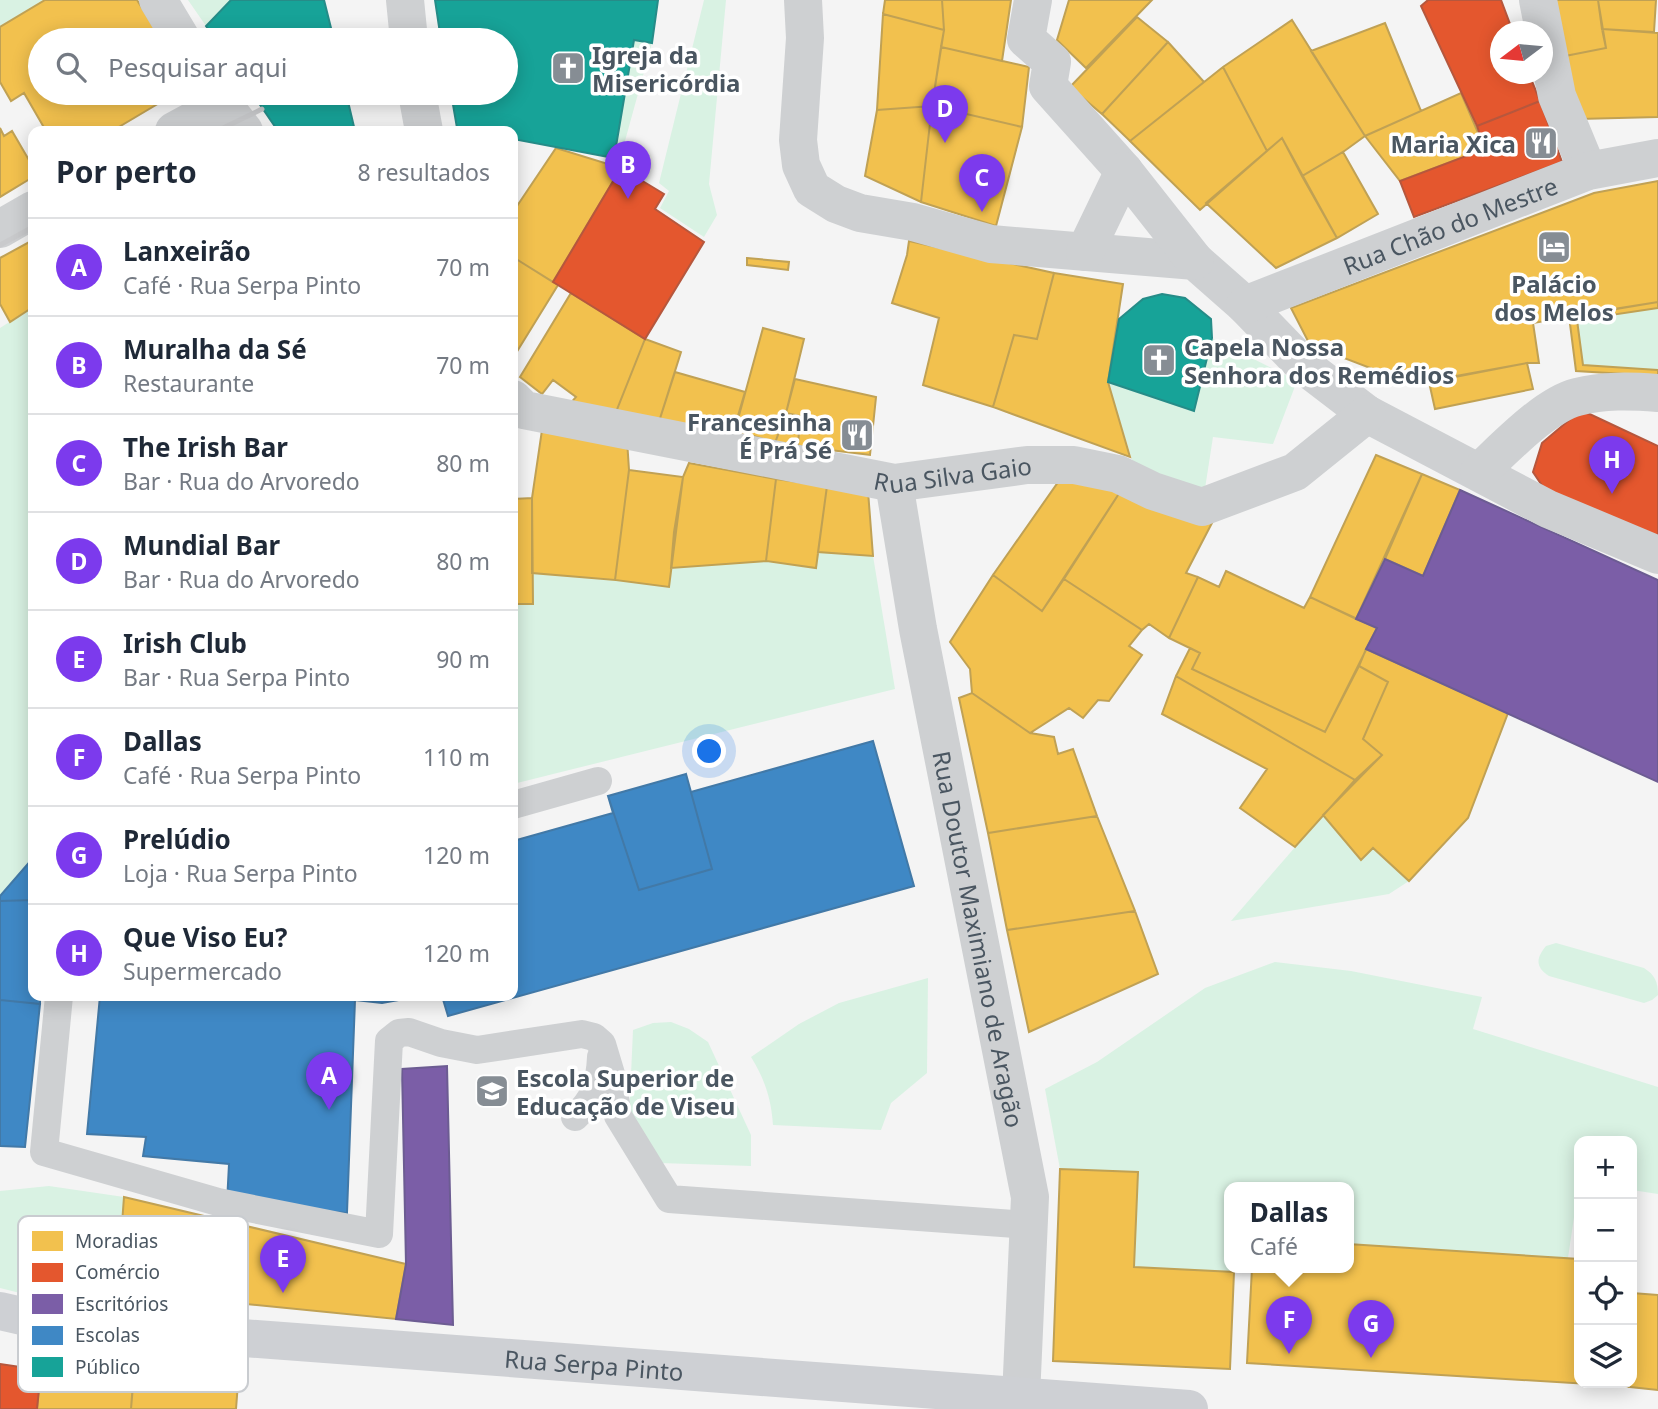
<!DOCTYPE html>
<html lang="pt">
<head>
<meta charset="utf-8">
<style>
  :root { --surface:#fff; --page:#f6f6f7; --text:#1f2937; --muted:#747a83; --line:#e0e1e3; --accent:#7c3aed }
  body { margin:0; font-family:"Noto Sans",sans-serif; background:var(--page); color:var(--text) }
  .controls { position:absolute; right:21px; bottom:21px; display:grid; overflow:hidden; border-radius:14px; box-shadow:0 4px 18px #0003 }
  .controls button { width:63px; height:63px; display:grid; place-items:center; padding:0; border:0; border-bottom:2px solid var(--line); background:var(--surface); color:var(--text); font:35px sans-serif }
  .compass { position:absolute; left:1490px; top:21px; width:63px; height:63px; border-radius:50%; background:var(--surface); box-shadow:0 4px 18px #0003; rotate:254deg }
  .you { position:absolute; left:710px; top:752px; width:24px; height:24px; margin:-18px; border:5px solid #fff; border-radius:50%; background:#1a73e8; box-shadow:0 0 0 10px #1a73e833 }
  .badge { display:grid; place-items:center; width:46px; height:46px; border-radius:50%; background:var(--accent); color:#fff; font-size:23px; font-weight:700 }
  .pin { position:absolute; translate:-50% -58px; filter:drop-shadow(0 2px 4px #0008) }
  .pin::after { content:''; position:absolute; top:37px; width:24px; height:21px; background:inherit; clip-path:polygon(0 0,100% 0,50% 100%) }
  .popup { position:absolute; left:1224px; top:1182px; width:130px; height:91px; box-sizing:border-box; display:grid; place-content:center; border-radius:14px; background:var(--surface); filter:drop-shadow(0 2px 5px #0005); font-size:23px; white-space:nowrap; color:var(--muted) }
  .popup b { font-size:26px; color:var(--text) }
  .popup::after { content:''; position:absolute; left:50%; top:100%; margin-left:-14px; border:14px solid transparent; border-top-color:var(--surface) }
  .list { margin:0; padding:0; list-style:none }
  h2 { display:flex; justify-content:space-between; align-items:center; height:91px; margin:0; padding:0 28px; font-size:30px }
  h2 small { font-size:23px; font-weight:400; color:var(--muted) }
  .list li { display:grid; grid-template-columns:46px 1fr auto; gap:21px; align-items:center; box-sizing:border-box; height:98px; padding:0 28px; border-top:2px solid var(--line) }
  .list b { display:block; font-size:26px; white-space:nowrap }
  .list p { margin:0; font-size:23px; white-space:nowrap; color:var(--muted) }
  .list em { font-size:23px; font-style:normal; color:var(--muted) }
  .icon { flex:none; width:38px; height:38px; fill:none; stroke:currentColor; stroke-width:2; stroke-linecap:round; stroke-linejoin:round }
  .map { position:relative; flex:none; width:1658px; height:1409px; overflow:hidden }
  .search { position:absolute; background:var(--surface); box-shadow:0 4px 18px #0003; left:28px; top:28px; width:490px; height:77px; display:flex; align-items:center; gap:18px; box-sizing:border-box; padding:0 24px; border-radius:38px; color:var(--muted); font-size:26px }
  .panel { position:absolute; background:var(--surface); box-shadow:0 4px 18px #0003; left:28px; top:126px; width:490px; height:875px; border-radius:14px }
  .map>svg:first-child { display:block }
  .green { fill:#d9f2e3 }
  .homes { fill:#f2c14e; stroke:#c0a154; stroke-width:2 }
  .shops { fill:#e4572e; stroke:#b6573d; stroke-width:2 }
  .offices { fill:#7b5ea7; stroke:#6c5c92; stroke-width:2 }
  .schools { fill:#3f88c5; stroke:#4279a7; stroke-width:2 }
  .public { fill:#17a398; stroke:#268c88; stroke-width:2 }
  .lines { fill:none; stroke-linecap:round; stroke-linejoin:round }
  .lane { stroke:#ced0d2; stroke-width:28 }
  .street { stroke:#ced0d2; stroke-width:38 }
  .secondary { stroke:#ced0d4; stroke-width:38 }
  .rail { stroke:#c9cacc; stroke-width:5 }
  .labels { text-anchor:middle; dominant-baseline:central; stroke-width:7; stroke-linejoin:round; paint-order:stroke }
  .poi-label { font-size:24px; font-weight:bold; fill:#4a5661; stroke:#fff; text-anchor:start }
  .street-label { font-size:24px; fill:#4a5661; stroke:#fff }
  .key { fill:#fff; stroke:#c9ccd0; stroke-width:2 }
  .key-label { font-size:19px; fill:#4a5661 }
</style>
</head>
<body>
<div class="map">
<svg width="1658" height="1409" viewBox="0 0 1658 1409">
  <rect width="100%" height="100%" fill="#f4f4f4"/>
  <path class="green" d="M0,0H45L0,27Z
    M188,0H231L206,26Z
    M704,0H726L709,184L717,215L704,237L660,208L669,191L659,183Z
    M634,40L652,43L620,159L614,158Z
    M33,307V858L0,896V328Z
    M1658,308V370L1583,365L1577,320Z
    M1212,338L1297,381L1273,444L1213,437L1204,495L1133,463L1108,382L1194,411Z
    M818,552L873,556L895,689L513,784V604H533L532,573L615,580L668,587L671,568L766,561L816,568Z
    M1323,815L1360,859L1373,848L1409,881L1389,894L1231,921Z
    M1556,943L1644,968C1655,975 1658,982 1658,995L1652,1000L1644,1003L1549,976C1535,967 1536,958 1546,946Z
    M1275,962L1351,971L1482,997L1473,1029L1658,1087V1194L1632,1190V1141H1579V1183L1568,1258L1349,1244L1348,1188H1230V1268H1252V1273L1134,1267L1138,1172L1060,1169L1045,1089L1097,1062L1205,988Z
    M928,978L927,1073L891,1103L881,1130L773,1125C771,1098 765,1080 751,1057L799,1024L839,1003Z
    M671,1022L689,1029L708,1042L751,1135V1166L660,1163L629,1119L633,1030L653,1023Z
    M49,1186L124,1197L121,1233L29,1221L20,1293L0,1288V1191Z"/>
  <path class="homes" d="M45,0H137L162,40H40V93H176L112,131H46L24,93L11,101L0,82V27Z
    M885,0H942L944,30L883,14Z
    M942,0H1011L1002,61L941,47L944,30Z
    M1069,0H1152L1086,68L1057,40Z
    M1553,0H1598L1606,48L1560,57Z
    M1598,0H1656L1654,32L1602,29Z
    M883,14L944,30L932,106L877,110Z
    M1137,17L1168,42L1102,114L1070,87Z
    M1292,20L1365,136L1343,152L1302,176L1282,138L1267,151L1223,67Z
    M1385,23L1421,111L1365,136L1311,51Z
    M1602,29L1658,33V117L1579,119L1560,57L1606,48Z
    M1168,42L1204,82L1130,141L1102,114Z
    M941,47L1029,67L1022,127L932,106Z
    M1223,67L1267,151L1200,210L1130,141Z
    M1461,93L1485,149L1400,181L1365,136Z
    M932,106L1022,127L996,226L921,202Z
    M932,106L921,202L865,176L877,110Z
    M0,128L4,136L12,131L33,167V177L0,197Z
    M1282,138L1337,238L1276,268L1206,203Z
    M556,148L621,168L553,282L513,257V212Z
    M1343,152L1378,214L1337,238L1302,176Z
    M1658,181V302L1533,323L1539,363H1527L1412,384L1310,345L1291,308L1594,193Z
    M33,240V307L10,322L0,304V258Z
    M909,241L1054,273L1037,339L1014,335L993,407L923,385L939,318L892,303L907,255Z
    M513,257L558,285L513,358Z
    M747,258L789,262L788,270L747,265Z
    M1054,273L1123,284L1108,382L1130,457L993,407L1014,335L1037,339Z
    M571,293L645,339L612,422L563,412L576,397L553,380L542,394L520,377Z
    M1658,302V308L1577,320L1583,365L1658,370V376L1576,371L1569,316Z
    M763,328L804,339L786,413L775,443L735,430Z
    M645,339L681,352L656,431L612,422Z
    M1527,363L1533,389L1435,409L1429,382Z
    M675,372L745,392L730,443L656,431Z
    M795,379L876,397L870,455L798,446L800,416L786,413Z
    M786,413L800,416L798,446L775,443Z
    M542,430L627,440L629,470L615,580L532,573V498Z
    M1376,455L1422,474L1356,619L1310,597Z
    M689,463L776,479L766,561L671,568L674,532L683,477Z
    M629,470L683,477L669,587L615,580Z
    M1422,474L1460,490L1423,576L1385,559Z
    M1061,478L1120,492L1042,611L993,575Z
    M776,479L827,486L816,568L766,561Z
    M827,486L868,491L873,556L818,552Z
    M1120,492L1214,519L1186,573L1198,577L1169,638L1149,624L1142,630L1064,579Z
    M532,498L533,604H513V499Z
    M1226,571L1304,608L1310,597L1377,628L1325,732L1192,669L1200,653L1169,638L1198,577L1219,587Z
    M993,575L1042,611L1064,579L1142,630L1129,646L1142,655L1109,701L1098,700L1083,718L1069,708L1030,733L972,693L970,669L950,642Z
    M1190,648L1200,653L1192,669L1325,732L1359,666L1388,682L1363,739L1382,755L1355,780L1176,676Z
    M1366,649L1508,713L1468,818L1409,881L1373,848L1361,860L1323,815L1382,755L1363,739L1388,682L1359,666Z
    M1176,676L1355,780L1295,847L1240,808L1267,769L1162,714Z
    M972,693L1030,733L1054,737L1058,754L1073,749L1097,816L988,833L959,698Z
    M1097,816L1135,911L1007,930L988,833Z
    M1135,911L1158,974L1029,1032L1007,930Z
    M1060,1169L1138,1172L1134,1267L1234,1272L1230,1369L1053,1361Z
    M124,1197L406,1264L396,1319L117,1291Z
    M29,1221L110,1231L102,1302L20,1293Z
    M1348,1244L1579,1259V1383H1621V1386L1247,1363L1252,1268H1348Z
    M1632,1293L1658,1295V1390L1621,1386V1383H1632Z
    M40,1374L133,1382L131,1409H37Z
    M134,1374L238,1383L236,1409H131Z"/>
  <path class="shops" d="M1428,0H1501L1513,32H1500V74H1529L1540,101L1477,126L1421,6Z
    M1540,101L1562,162L1414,217L1400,181L1485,149L1477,126Z
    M621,168L664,194L655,209L704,242L645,339L553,282Z
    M1581,410L1658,446V538L1545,490L1533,472L1542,443Z
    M0,1364L41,1370L37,1409H0Z"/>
  <path class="offices" d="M1460,490L1658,580V782L1366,649L1377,628L1356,619L1385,559L1423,576Z
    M447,1066L453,1325L396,1319L406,1264L402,1069Z"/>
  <path class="schools" d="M873,741L914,886L448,1016L442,996H513V841L613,813L608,796L686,774L691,792Z
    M686,774L712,869L639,890L608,796Z
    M33,858V900L0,901V896Z
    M33,900V996H40V1004L0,1000V901Z
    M100,996H421L382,1003L355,1000L347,1213L227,1203L229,1164L143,1156L146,1137L87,1134Z
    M0,1000L40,1004L25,1147L0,1146Z"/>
  <path class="public" d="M231,0H324L334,40H216L206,26Z
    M435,0H658L652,43L634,40L614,158L513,139V131H471L457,128L451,93H506V40H441Z
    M252,93H346L355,131H278Z
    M1162,294L1185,298L1211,319L1212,338L1194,411L1108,382L1119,319L1143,299Z"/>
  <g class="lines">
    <path class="lane" d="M513,805L598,781
      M59,996L44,1152L218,1202L379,1234L389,1041L399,1033L409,1032L441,1043L477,1050L582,1034L594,1037L602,1044L611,1074L618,1116L669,1199L1028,1225
      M575,1117C594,1100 600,1082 601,1057"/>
    <g class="street">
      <path d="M158,0L182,40"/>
      <path d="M405,0L409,40"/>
      <path d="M803,0L805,38L798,140L801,165L812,189L836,204L860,213L913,222L991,244L1195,261L1245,305L1303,365L1367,414L1548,509L1658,555"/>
      <path d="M1033,0L1026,39L1052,62L1048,86L1124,171L1195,261"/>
      <path d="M1538,0L1557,96L1588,171"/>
      <path d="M214,93L244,131"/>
      <path d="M417,93L424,131"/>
      <path d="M174,131L222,105"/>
      <path d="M0,229L33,210"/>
      <path d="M1085,252L1124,171"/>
      <path id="s1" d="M1245,305L1588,171L1658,158"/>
      <path id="s2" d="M513,399L524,410L894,483L1027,465H1074L1118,474L1153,491L1202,507L1295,472L1367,414"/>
      <path d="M1479,472C1504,449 1545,405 1577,397C1604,390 1631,391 1658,393"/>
      <path id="s3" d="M894,483L918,629L1030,1197L1021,1397"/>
    </g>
    <path class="secondary" id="s4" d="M0,1311L57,1324L1189,1409"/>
    <path class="rail" d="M217,131L262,109
      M0,245L33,227"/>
  </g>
  <defs>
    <g id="church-square" transform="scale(1.75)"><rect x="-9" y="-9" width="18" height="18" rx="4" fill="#868d94" stroke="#fff"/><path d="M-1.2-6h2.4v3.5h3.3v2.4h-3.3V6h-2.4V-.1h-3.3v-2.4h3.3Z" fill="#fff"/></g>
    <g id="restaurant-square" transform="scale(1.75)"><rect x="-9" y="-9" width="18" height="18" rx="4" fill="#868d94" stroke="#fff"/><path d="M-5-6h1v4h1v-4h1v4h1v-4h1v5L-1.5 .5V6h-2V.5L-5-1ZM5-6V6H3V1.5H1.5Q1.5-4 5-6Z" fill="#fff"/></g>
    <g id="hotel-square" transform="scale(1.75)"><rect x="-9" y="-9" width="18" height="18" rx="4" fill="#868d94" stroke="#fff"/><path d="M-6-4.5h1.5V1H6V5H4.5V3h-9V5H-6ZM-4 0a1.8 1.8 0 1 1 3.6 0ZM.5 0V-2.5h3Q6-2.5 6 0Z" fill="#fff"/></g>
    <g id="university-square" transform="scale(1.75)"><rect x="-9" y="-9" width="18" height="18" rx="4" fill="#868d94" stroke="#fff"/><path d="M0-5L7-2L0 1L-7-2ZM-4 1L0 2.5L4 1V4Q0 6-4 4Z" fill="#fff"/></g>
  </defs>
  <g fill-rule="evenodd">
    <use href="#church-square" x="568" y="68"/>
    <use href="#restaurant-square" x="1541" y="143"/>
    <use href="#hotel-square" x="1554" y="247"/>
    <use href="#church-square" x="1159" y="360"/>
    <use href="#restaurant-square" x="857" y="435"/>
    <use href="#university-square" x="492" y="1091"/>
  </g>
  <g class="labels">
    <g class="poi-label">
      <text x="592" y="54">Igreja da<tspan x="592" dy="28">Misericórdia</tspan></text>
      <text x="1516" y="143" text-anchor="end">Maria Xica</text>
      <text x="1554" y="283" text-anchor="middle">Palácio<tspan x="1554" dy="28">dos Melos</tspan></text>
      <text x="1184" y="346">Capela Nossa<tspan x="1184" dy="28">Senhora dos Remédios</tspan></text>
      <text x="832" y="421" text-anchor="end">Francesinha<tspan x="832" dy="28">É Prá Sé</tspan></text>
      <text x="516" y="1077">Escola Superior de<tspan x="516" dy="28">Educação de Viseu</tspan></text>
    </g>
    <g class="street-label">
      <text stroke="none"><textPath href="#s1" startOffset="220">Rua Chão do Mestre</textPath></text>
      <text stroke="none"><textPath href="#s2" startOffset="452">Rua Silva Gaio</textPath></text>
      <text stroke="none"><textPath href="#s3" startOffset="464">Rua Doutor Maximiano de Aragão</textPath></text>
      <text stroke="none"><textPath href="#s4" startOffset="597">Rua Serpa Pinto</textPath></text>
    </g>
  </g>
  <rect x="18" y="1216" width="230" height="176" rx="10" class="key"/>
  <rect x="32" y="1231" width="31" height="20" fill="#f2c14e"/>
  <rect x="32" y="1263" width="31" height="19" fill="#e4572e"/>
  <rect x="32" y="1294" width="31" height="20" fill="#7b5ea7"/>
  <rect x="32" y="1326" width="31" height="19" fill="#3f88c5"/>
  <rect x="32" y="1357" width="31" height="20" fill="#17a398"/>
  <g class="key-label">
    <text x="75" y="1248">Moradias</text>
    <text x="75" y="1279">Comércio</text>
    <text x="75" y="1311">Escritórios</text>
    <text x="75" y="1342">Escolas</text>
    <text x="75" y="1374">Público</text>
  </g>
</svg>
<div class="controls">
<button>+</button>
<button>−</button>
<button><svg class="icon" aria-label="locate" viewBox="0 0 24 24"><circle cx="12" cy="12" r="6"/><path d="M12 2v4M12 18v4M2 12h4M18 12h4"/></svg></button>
<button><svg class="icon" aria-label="layers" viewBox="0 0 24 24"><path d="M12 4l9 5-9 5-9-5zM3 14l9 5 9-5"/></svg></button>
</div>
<svg class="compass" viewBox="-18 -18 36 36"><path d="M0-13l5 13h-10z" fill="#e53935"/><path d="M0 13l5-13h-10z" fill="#747a83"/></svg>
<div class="you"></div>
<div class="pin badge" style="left:329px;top:1110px">A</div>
<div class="pin badge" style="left:628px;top:199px">B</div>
<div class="pin badge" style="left:982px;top:212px">C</div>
<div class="pin badge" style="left:945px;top:143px">D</div>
<div class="pin badge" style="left:283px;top:1293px">E</div>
<div class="pin badge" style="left:1289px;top:1354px">F</div>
<div class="popup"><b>Dallas</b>Café</div>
<div class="pin badge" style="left:1371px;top:1358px">G</div>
<div class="pin badge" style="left:1612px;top:494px">H</div>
<div class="search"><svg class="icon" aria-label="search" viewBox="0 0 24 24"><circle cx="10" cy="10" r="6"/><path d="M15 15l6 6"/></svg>Pesquisar aqui</div>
<section class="panel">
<h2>Por perto<small>8 resultados</small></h2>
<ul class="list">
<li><span class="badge">A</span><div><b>Lanxeirão</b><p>Café · Rua Serpa Pinto</p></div><em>70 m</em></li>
<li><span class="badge">B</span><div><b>Muralha da Sé</b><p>Restaurante</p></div><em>70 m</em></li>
<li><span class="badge">C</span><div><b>The Irish Bar</b><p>Bar · Rua do Arvoredo</p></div><em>80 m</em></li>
<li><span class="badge">D</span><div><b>Mundial Bar</b><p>Bar · Rua do Arvoredo</p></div><em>80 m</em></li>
<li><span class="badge">E</span><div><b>Irish Club</b><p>Bar · Rua Serpa Pinto</p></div><em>90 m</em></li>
<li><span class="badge">F</span><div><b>Dallas</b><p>Café · Rua Serpa Pinto</p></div><em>110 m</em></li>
<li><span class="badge">G</span><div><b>Prelúdio</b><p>Loja · Rua Serpa Pinto</p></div><em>120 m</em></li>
<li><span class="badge">H</span><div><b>Que Viso Eu?</b><p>Supermercado</p></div><em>120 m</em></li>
</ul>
</section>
</div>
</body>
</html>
